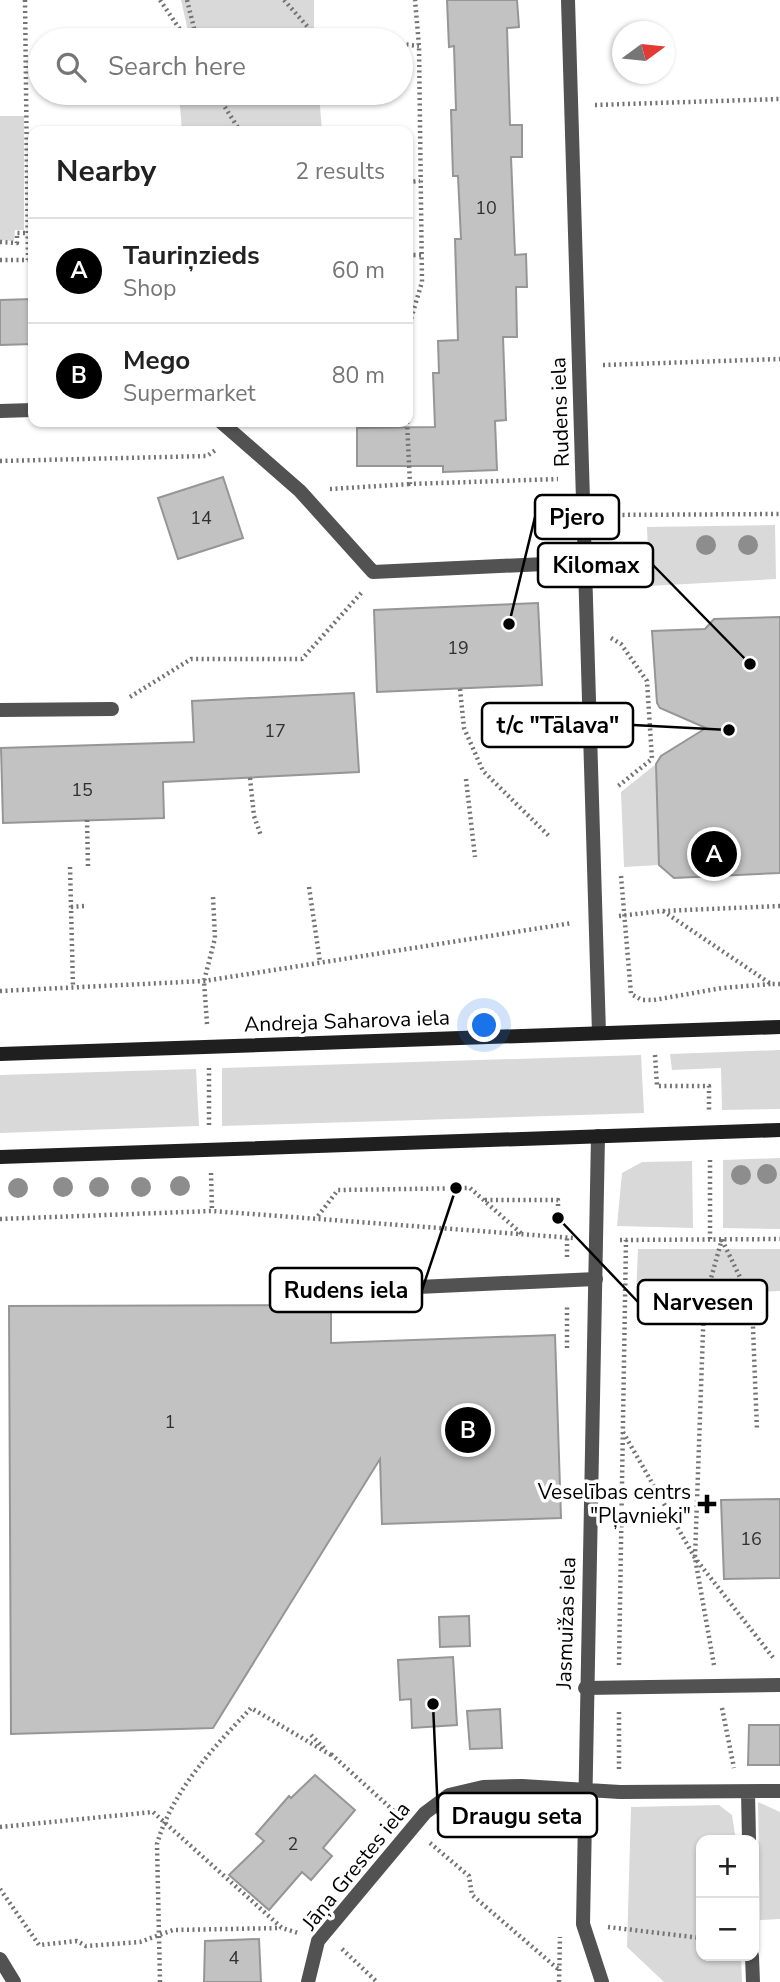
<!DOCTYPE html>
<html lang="en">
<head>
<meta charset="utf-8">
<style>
  :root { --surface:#fff; --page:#f6f6f6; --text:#222; --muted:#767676; --line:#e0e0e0; --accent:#000 }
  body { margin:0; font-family:"Nunito Sans",sans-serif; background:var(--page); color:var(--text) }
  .controls { position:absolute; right:21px; bottom:21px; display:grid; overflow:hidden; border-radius:14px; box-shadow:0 2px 5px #0004 }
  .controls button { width:63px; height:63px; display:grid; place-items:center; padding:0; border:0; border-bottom:2px solid var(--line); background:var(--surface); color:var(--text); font:35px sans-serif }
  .compass { position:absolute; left:612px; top:21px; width:63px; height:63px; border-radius:50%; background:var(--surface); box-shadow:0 2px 5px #0004; rotate:75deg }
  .you { position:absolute; left:485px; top:1026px; width:24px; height:24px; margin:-18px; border:5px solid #fff; border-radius:50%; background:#1a73e8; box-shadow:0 0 0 10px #1a73e833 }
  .badge { display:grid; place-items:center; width:46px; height:46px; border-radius:50%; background:var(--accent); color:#fff; font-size:23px; font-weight:700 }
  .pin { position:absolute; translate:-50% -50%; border:4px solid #fff; box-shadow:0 2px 7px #0006 }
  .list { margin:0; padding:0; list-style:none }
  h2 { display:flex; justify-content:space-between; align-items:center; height:91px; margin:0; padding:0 28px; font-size:30px }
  h2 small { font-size:23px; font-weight:400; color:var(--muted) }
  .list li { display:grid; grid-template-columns:46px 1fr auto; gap:21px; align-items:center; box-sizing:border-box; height:105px; padding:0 28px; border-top:2px solid var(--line) }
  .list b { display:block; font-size:26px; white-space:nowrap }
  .list p { margin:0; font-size:23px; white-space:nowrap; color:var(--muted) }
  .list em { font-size:23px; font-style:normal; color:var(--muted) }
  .icon { flex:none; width:38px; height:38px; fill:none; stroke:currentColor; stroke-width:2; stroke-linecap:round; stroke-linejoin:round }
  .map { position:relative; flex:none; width:780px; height:1982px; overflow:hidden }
  .search { position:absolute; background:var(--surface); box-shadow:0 2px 5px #0004; left:28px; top:28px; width:385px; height:77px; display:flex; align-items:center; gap:18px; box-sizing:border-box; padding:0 24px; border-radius:38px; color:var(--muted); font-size:26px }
  .panel { position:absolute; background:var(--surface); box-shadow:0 2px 5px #0004; left:28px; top:126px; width:385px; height:301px; border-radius:14px }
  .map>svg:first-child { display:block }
  .green { fill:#d9d9d9 }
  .building { fill:#c2c2c2; stroke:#969696; stroke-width:2 }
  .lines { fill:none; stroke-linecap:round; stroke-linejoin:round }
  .path { stroke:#747474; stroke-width:4.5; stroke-dasharray:2 3.5; stroke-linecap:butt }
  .lane { stroke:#525252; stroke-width:14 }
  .street { stroke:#525252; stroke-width:14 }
  .secondary { stroke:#1f1f1f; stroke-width:14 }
  .tree { fill:#8d8d8d }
  .poi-dot { fill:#000; stroke:#fff; stroke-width:2.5 }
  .labels { text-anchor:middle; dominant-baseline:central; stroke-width:7; stroke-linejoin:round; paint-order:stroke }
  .number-label { font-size:18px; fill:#303030 }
  .street-label { font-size:21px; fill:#000; stroke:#fff }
  .poi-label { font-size:21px; fill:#000; stroke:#fff; text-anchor:end }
  .leader { fill:none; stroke:#000; stroke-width:2.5 }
  .callout-dot { fill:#000; stroke:#fff; stroke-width:2.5 }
  .callout { fill:#fff; stroke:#000; stroke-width:2.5 }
  .callout-label { font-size:23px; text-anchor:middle; font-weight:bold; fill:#000 }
</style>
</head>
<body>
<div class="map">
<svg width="780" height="1982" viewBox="0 0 780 1982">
  <rect width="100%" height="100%" fill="#fff"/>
  <path class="green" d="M181,0H314V40H190Z
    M179,93H319L322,131H182Z
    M0,116H24V230H15L14,241L0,240Z
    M775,525L776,579L649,586L647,527Z
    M656,764L659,865L624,867L621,792Z
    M780,1050V1109L722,1110L721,1068L672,1070L670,1054Z
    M641,1055L644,1113L222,1126V1068Z
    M196,1069L199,1126L0,1133V1075Z
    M780,1158V1229L723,1228V1160Z
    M692,1161L693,1228L617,1226L622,1173L642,1162Z
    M638,1249H780V1291L636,1296Z
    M758,1802L780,1812V1919L760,1920Z
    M719,1805L732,1815L736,1840H701V1956H741L742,1982H664L627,1947L631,1807Z"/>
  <path class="building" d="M447,0H517L519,27L507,28L510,125H522V157H511L515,255L526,254L527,287H516L517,337H503L506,420L495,421L497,470L443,472V466H357V428L435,427L433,373H439L438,341L458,340L455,239H461L458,176H453L451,110H456L454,46L449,47Z
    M33,299V344L0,345V300Z
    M223,477L243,538L178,559L158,498Z
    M538,603L542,685L377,692L374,610Z
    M780,617V873L674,878L659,865L656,764L661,756L706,728L660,708L657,703L652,631L705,629L714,619Z
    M354,693L359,772L163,782L164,818L3,823L1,748L194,742L192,701Z
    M331,1305V1343L555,1335L561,1518L382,1524L380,1459L213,1728L11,1734L9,1306Z
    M780,1499V1578L724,1579L721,1500Z
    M469,1616L470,1646L440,1647L439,1617Z
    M453,1657L457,1725L412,1728L411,1699L400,1700L398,1660Z
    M500,1709L502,1748L470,1749L467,1711Z
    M749,1725H780V1765H748Z
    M315,1775L355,1810L323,1848L332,1856L311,1880L302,1872L269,1910L229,1875L264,1841L256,1834L289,1796L291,1798Z
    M259,1939L261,1982H204L205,1941Z"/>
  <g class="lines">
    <path class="path" d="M25,0L28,260
      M160,0L187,40
      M187,0L197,40
      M284,0L314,34L372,40
      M401,44L419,46
      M216,93L240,131
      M595,105L780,99
      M408,182L420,181
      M0,242L17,243V233H29
      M408,255H422
      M0,260H33
      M408,329L422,282L419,46L415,0
      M603,365L780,359
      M407,422L410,484L558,479
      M267,424L268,422
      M0,461L207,456L217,449
      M330,489L410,484
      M606,515L780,514
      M611,638L621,644L647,681L652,759L617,787
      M460,689L464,728L483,771L549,836
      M130,697L191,659H302L363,591
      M250,778L254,816L261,836
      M466,779L475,857
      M87,820L88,866
      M70,867L73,987
      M621,876L631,994L642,1000H654L722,988L771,984
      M309,887L320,962
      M71,907L84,906
      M663,911L771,984H780
      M619,916L662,911L780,906
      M0,991L204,981L572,923
      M207,1024L204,981L215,938L213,897
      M655,1055L657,1086H709V1110
      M209,1068V1126
      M710,1160V1239
      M211,1173L212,1211
      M485,1200H558V1207
      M318,1216L338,1190L470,1188L523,1235
      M0,1219L212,1211L573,1238
      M620,1240L780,1239
      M722,1240L752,1302L757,1431
      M567,1257V1237
      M567,1348V1304
      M623,1432L695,1558L775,1660
      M619,1665L626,1240
      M714,1665L695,1558L704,1303L722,1239
      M722,1708L734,1768
      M619,1712V1770
      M311,1735L324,1748
      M331,1754L395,1812
      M0,1827L153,1812L282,1928L298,1933
      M430,1843L469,1876L472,1895L558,1969
      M0,1889L39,1945L77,1941L86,1946L140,1942L173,1930L281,1928
      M608,1927L701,1938
      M342,1949L377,1982
      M160,1982L157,1844C172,1791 214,1747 251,1708L331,1755
      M559,1982L560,1937"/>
    <path class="lane" d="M0,710L112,709
      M418,1287L596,1279
      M585,1688L780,1685"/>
    <path class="street" d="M568,0L599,1033
      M0,411L33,410
      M221,422L300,491L373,572L587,562
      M598,1136L583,1924L602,1982
      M748,1792L749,1840
      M752,1956L753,1982
      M0,1959L14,1982
      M308,1982L318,1941L425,1813L449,1795L483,1787L522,1786L620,1792L780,1791"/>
    <path class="secondary" d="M0,1054L780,1027
      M0,1157L780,1130"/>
  </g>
  <g class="tree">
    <circle cx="706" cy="545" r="10"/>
    <circle cx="748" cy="545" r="10"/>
    <circle cx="767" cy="1174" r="10"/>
    <circle cx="741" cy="1175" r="10"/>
    <circle cx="180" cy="1186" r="10"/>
    <circle cx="63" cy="1187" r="10"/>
    <circle cx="99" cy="1187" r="10"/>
    <circle cx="141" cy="1187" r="10"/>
    <circle cx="18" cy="1188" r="10"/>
  </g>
  <path class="poi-dot" d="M703.5 1493.5h7v7h7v7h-7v7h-7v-7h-7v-7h7z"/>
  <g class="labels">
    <g class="number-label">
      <text x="486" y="208">10</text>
      <text x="201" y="518">14</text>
      <text x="458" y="648">19</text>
      <text x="275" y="731">17</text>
      <text x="82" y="790">15</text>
      <text x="170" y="1422">1</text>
      <text x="751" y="1539">16</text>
      <text x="293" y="1844">2</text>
      <text x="234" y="1958">4</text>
    </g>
    <g class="street-label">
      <text transform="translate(560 412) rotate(-92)">Rudens iela</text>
      <text transform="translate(347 1021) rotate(-2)">Andreja Saharova iela</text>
      <text transform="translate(566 1623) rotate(-88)">Jasmuižas iela</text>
      <text transform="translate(356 1866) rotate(-51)">Jāņa Grestes iela</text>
    </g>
    <g class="poi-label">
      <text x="691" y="1492">Veselības centrs<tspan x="691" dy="24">"Pļavnieki"</tspan></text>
    </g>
  </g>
  <path class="leader" d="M509 624L535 517M750 664L653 565M729 730L633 725M456 1188L422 1290M558 1218L638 1302M433 1704L438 1815"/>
  <g class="callout-dot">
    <circle cx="509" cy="624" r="7"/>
    <circle cx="750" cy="664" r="7"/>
    <circle cx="729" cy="730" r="7"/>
    <circle cx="456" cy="1188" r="7"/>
    <circle cx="558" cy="1218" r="7"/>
    <circle cx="433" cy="1704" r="7"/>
  </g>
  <g class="callout">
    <rect x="535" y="495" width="84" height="44" rx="7"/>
    <rect x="538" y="543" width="115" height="44" rx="7"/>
    <rect x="482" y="703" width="151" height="44" rx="7"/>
    <rect x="270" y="1268" width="152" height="44" rx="7"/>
    <rect x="638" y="1280" width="129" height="44" rx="7"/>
    <rect x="438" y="1793" width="159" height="44" rx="7"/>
  </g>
  <g class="callout-label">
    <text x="577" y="525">Pjero</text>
    <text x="596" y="573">Kilomax</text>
    <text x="558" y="733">t/c "Tālava"</text>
    <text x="346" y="1298">Rudens iela</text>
    <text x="703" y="1310">Narvesen</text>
    <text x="517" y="1824">Draugu seta</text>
  </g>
</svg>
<div class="controls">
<button>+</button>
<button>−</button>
</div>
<svg class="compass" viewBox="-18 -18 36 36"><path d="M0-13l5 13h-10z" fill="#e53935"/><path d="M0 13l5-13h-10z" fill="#767676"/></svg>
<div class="you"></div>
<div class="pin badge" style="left:714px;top:854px">A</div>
<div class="pin badge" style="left:468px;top:1430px">B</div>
<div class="search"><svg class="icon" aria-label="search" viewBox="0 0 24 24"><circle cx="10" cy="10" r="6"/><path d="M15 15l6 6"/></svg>Search here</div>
<section class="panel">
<h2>Nearby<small>2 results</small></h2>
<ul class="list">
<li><span class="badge">A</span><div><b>Tauriņzieds</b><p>Shop</p></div><em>60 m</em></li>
<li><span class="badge">B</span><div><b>Mego</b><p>Supermarket</p></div><em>80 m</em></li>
</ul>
</section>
</div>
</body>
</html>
